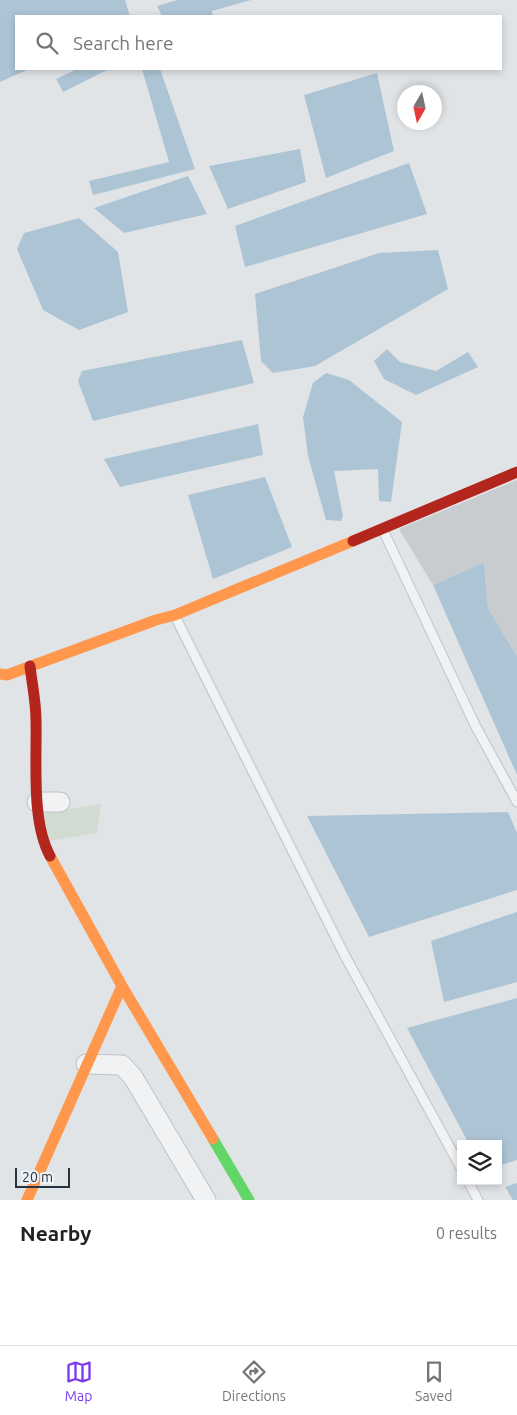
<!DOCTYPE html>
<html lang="en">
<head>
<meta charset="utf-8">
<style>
  :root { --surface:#fff; --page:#f2f2f2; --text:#222; --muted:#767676; --line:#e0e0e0; --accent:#7c3aed }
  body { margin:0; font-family:Ubuntu,sans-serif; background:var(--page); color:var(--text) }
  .controls { position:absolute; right:15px; bottom:15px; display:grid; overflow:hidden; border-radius:0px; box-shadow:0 2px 8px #0003 }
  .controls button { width:45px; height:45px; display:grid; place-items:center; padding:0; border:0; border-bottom:1px solid var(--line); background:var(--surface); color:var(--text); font:25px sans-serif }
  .compass { position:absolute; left:397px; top:85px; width:45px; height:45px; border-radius:50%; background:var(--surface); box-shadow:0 2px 8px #0003; rotate:189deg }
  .scale { position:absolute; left:15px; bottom:12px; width:55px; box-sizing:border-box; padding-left:5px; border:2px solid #273341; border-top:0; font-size:14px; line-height:18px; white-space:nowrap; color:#273341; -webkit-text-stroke:4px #eef3f7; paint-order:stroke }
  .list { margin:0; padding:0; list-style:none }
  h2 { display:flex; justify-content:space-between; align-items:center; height:65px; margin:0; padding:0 20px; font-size:21px }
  h2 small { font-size:16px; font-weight:400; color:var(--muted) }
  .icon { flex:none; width:28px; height:28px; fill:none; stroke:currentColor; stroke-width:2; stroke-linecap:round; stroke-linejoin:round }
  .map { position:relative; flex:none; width:517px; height:1200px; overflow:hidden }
  .search { position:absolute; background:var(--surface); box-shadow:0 2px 8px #0003; left:15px; right:15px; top:15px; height:55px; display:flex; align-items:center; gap:12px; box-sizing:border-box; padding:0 18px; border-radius:0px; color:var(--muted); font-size:19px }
  .sheet { height:145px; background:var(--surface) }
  nav { display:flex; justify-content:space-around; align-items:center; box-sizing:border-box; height:70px; border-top:1px solid var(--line); background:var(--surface); font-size:14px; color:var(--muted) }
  nav a { display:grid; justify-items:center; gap:2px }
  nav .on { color:var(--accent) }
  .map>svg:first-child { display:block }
  .green { fill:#d2dbd1 }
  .water { fill:#adc4d4 }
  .building { fill:#c9cccf }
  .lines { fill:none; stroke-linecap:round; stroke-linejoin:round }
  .lane-casing { stroke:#bfc2c5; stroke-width:11 }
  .street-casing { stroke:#bfc2c5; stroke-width:21 }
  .lane { stroke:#f1f2f3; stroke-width:9 }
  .street { stroke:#f1f2f3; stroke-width:19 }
  .fast { stroke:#63d668; stroke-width:11 }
  .slow { stroke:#ff974d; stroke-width:11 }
  .jam { stroke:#b3261e; stroke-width:11 }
</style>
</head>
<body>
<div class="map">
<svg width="517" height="1200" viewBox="0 0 517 1200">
  <rect width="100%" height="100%" fill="#e1e4e7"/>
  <path class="green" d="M101,804L97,833L49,841L44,813Z"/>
  <path class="water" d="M0,0H125L130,16H16V69H29L0,82Z
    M177,0H251L212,11L213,16H162L157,6Z
    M77,69H109L63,92L56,79Z
    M142,69H160L195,169L93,195L89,181L169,162Z
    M377,73L394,151L326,178L304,95Z
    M300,149L306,182L228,209L209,166Z
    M409,163L427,214L245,267L235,226Z
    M188,176L207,214L124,233L94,208Z
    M79,218L118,252L128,312L79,330L43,310L17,249L24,233Z
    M438,250L448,289L315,366L273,373L261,361L255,294L379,253Z
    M242,340L254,383L93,421L78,381L82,371Z
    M387,349L400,362L436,371L468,352L478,367L416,395L384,379L374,361Z
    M326,373L349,380L402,422L391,502L379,501L378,469L334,471L343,516L341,521L326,520L308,456L303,417L313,383Z
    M258,424L263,455L120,487L104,459Z
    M265,477L292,547L213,579L188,495Z
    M484,562L488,608L517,656V775L433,585Z
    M508,812L517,833V890L369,937L307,816Z
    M517,912V982L444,1002L431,941Z
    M517,998V1160L498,1166V1144H469L407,1028Z
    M517,1183V1200H513L505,1187Z"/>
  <path class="building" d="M517,480V656L488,608L484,562L433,585L399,529Z"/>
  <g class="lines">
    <g class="lane-casing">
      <path id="lane" d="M383,530L475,725L517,802
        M176,618L344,954L461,1168
        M468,1181L478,1200"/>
    </g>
    <g class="street-casing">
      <path id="street" d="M37,802H60
        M86,1064L122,1065L133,1077L206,1200"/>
    </g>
    <use href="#lane" class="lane"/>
    <use href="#street" class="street"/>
    <path class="fast" d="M213,1139L249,1200"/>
    <path class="slow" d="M0,674L7,675L156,620L175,615L353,541
      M50,856L122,986L213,1139
      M27,1200L122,986"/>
    <path class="jam" d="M353,541L517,472
      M30,666C32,684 36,702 36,720C37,760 31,821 50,856"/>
  </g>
</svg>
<div class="controls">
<button><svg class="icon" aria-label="layers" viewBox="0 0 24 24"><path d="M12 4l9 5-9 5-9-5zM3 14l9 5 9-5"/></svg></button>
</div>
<svg class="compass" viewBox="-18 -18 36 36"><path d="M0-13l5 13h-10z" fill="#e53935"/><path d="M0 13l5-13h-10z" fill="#767676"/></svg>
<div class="scale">20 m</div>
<div class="search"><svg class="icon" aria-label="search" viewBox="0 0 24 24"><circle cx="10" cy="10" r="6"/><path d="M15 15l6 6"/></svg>Search here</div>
</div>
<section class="sheet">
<h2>Nearby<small>0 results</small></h2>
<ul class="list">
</ul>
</section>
<nav>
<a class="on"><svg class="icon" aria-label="map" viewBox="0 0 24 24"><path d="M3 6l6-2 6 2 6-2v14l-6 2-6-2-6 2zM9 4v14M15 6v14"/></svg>Map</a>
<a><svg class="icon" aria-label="directions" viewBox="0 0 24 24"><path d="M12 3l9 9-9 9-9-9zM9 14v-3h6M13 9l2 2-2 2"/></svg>Directions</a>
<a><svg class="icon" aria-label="saved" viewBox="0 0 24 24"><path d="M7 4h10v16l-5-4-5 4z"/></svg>Saved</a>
</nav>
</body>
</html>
